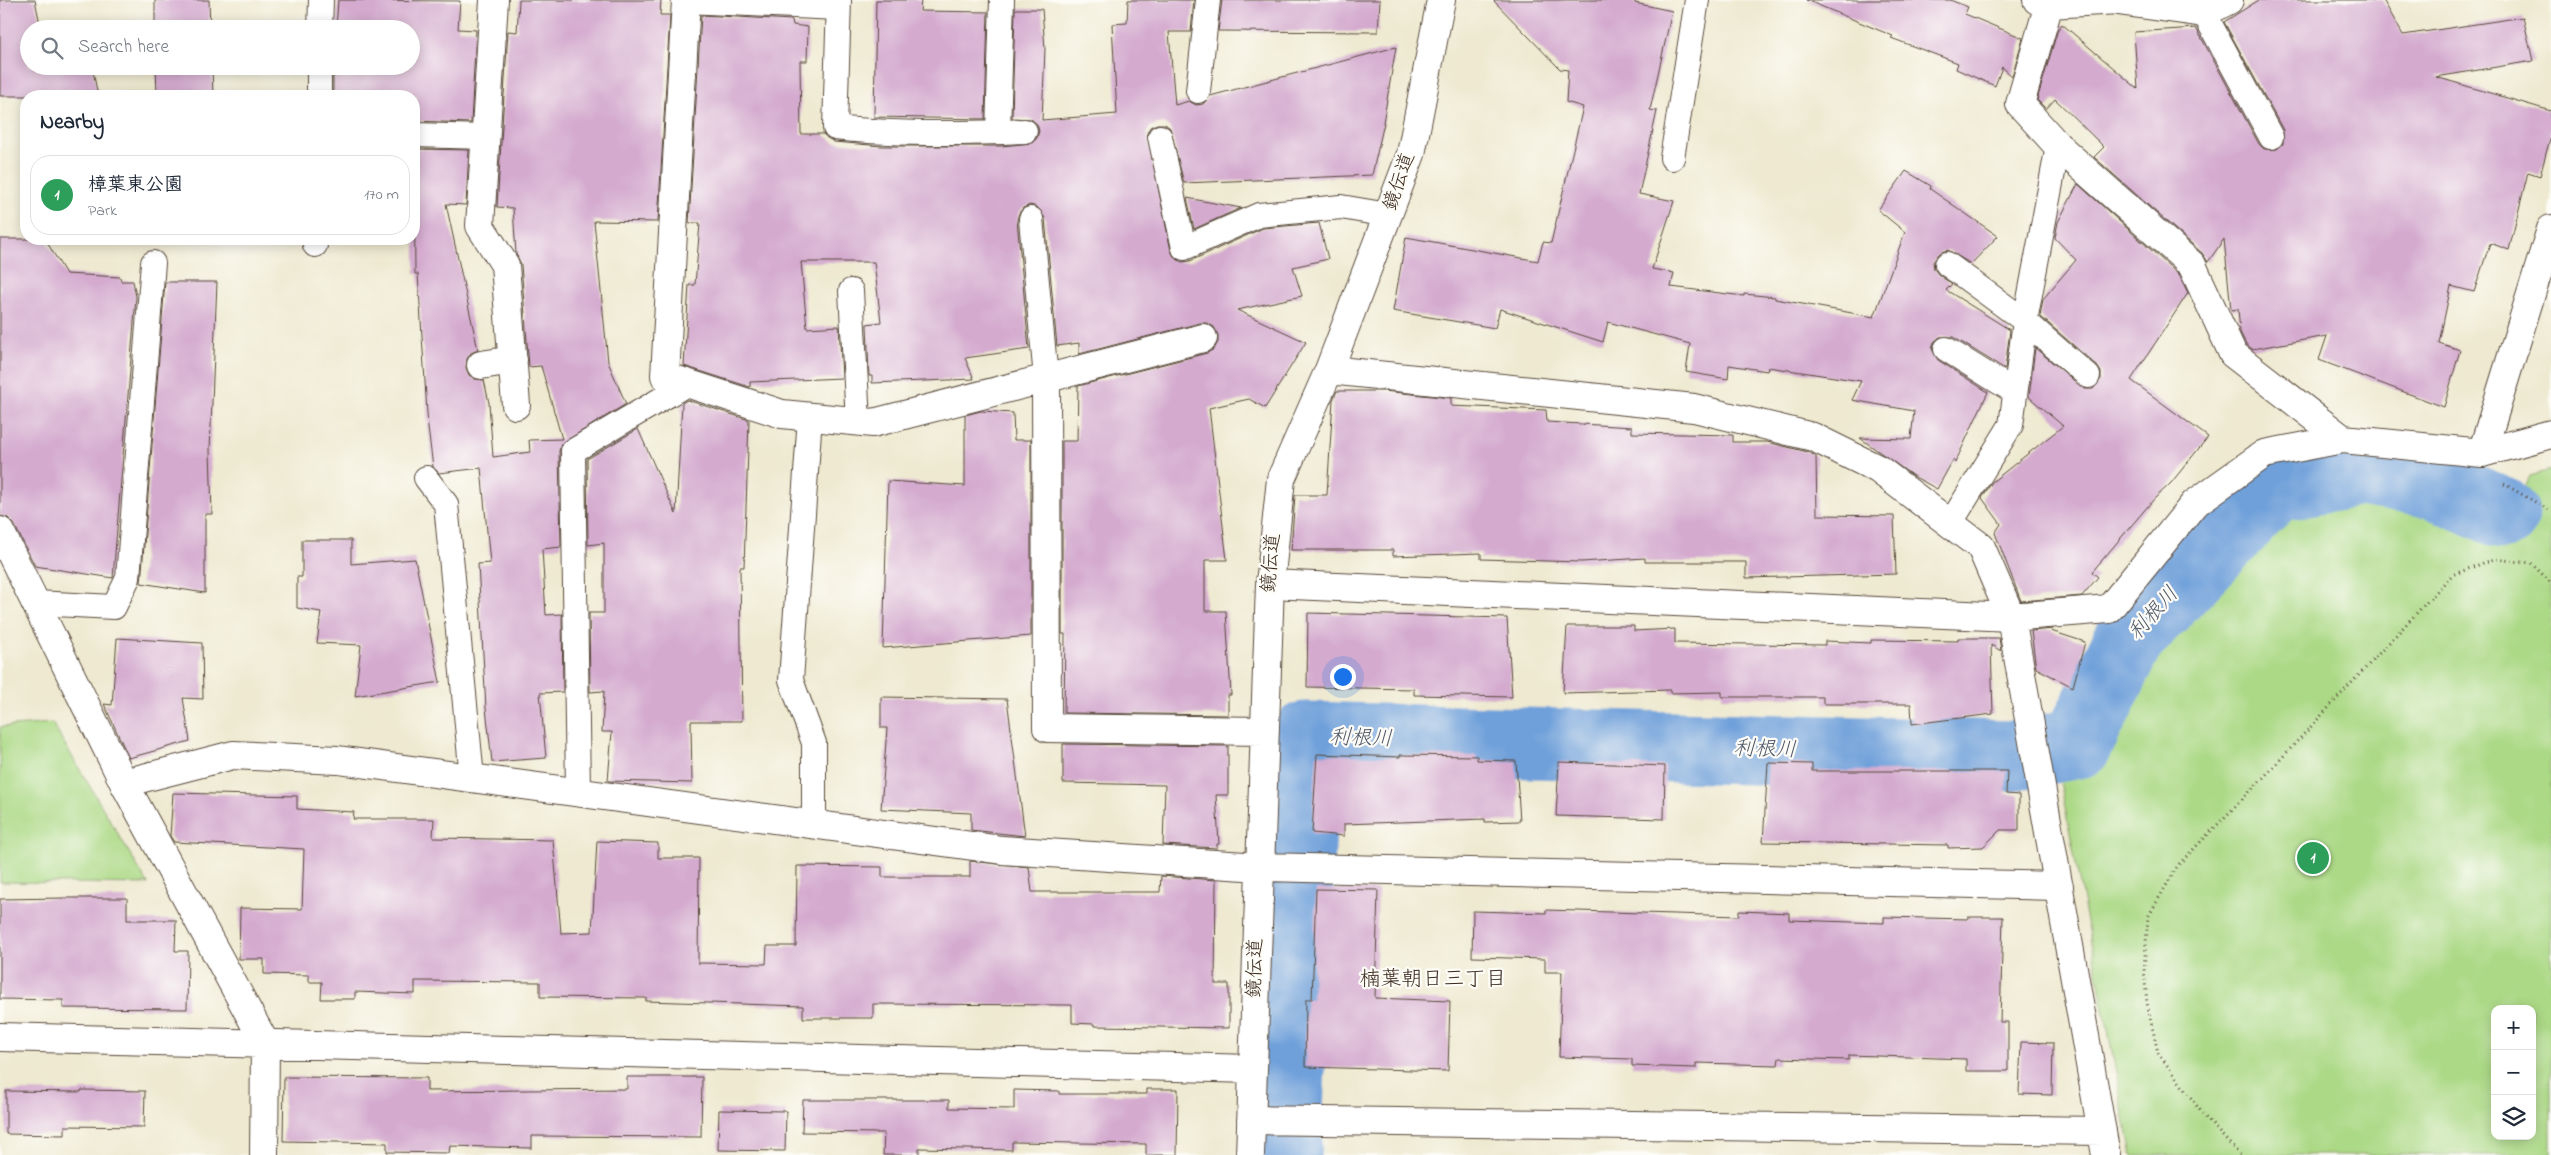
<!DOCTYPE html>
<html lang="en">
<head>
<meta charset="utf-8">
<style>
  :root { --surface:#fff; --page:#f6f6f7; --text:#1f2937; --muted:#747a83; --line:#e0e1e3; --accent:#1f6fb2 }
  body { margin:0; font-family:"Indie Flower","Klee One",sans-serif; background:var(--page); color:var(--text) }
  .controls { position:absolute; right:15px; bottom:15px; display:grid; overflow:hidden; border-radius:10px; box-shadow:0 2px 12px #0003 }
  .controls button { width:45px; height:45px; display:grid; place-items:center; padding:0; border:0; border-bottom:1px solid var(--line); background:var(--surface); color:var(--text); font:25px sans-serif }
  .you { position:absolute; left:1342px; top:676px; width:18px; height:18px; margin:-12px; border:4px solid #fff; border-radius:50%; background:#1a73e8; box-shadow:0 0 0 8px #1a73e833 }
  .badge { display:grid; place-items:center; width:32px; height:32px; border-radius:50%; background:var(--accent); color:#fff; font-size:16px; font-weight:700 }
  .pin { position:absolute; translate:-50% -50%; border:2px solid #fff; box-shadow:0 1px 5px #0006 }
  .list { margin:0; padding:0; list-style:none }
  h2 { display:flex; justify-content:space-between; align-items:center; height:65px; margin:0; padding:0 20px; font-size:21px }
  h2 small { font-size:16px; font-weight:400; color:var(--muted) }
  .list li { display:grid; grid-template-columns:32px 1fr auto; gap:15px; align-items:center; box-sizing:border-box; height:80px; margin:0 10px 10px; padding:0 10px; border:1px solid var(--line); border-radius:20px }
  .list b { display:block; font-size:19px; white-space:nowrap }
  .list p { margin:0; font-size:16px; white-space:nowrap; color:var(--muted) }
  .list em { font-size:16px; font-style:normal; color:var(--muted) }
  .icon { flex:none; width:28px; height:28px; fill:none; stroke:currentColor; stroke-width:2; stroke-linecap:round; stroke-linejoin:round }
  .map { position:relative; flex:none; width:2551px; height:1155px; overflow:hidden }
  .search { position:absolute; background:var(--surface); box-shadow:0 2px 12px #0003; left:20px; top:20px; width:400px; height:55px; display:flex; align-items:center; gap:12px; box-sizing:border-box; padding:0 18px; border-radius:28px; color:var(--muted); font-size:19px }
  .panel { position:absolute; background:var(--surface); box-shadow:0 2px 12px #0003; left:20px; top:90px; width:400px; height:155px; border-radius:20px }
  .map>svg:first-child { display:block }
  .green { fill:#acd986; stroke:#748252; fill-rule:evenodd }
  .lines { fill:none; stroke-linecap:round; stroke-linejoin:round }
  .river { stroke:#70a0da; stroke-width:71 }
  .building { fill:#d4abcf }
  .lane-casing { stroke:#564739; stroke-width:26 }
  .street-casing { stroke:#564739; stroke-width:30 }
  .path { stroke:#564739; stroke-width:3; stroke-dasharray:1 4; stroke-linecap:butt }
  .lane { stroke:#fff; stroke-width:24 }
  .street { stroke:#fff; stroke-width:28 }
  .labels { text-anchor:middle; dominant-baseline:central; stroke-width:4.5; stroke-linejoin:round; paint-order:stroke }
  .street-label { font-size:20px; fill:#3b2a1e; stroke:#fdfcf7 }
  .water-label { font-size:21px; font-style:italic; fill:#505969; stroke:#fdfcf7 }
  .neighbourhood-label { font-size:21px; fill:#3b2a1e; stroke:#fdfcf7 }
</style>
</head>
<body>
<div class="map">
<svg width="2551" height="1155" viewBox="0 0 2551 1155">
  <rect width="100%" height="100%" fill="#fdfcf7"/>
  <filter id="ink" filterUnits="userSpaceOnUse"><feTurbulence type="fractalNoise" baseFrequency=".02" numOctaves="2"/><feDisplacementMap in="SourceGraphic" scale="10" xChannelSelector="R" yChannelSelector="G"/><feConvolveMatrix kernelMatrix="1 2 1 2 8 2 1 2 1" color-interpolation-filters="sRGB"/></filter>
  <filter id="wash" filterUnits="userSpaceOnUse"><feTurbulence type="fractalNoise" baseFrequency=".0096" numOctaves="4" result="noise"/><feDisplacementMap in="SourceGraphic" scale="20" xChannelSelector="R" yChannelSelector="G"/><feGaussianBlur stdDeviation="1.12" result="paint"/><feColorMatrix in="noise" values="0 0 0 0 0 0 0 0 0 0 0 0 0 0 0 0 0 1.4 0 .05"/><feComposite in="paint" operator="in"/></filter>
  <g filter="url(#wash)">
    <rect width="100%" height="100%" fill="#eee9d0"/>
    <path class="green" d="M2551,470V1155H2132L2058,771L2098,754L2138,656L2278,506L2362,487L2424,494L2513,533L2521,495L2530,476ZM2495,1009H2532V1136H2495Z
      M52,723L148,884L0,882V727Z"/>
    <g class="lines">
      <path class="river" d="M1286,1155L1305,737L2012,756L2078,743L2131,636L2274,487L2360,471L2434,483L2504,514"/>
    </g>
    <g id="blocks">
      <path class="building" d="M0,0H35L41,29H29V66H92L98,96H0Z
        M155,0H209L210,29H155Z
        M338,0L460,1L458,29L476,30L471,123L414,121V118H416L417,96H333V66H411V29H336Z
        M519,0H661L660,15H670L658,222L594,221L608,362L626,404L561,444L559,451L561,547L542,549L546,615L562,614L563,692L540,693L546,758L492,762L486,708L478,564L490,563L481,468L439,473L433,467L428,428L418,274H415L414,149L469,150L466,205L446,204L478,350L471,353L467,359L466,368L469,375L475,379L484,380L489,403L493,457L530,452L529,440L562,439L541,366L529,367L521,264L516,254L513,208L497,207L508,31L517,32Z
        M876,0H921L920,11L988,12L985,119L874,117Z
        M1128,0H1194L1191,32H1169L1175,105L1189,101L1196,105L1203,104L1210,96L1396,47L1383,123H1384L1372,175L1184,183L1170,128L1165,124H1157L1150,127L1147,133L1171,251L1175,258L1182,262L1190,261L1263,228L1319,223L1328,259L1293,267L1302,296L1237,310L1306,342L1265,408L1249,399L1209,408L1227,560H1205V611H1226L1231,695H1228V715L1064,713L1065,634H1062V441H1077L1078,386L1207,353L1214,349L1218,342V335L1214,327L1207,323H1200L1079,354V343L1057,346L1045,218L1037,207L1030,205L1023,208L1019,213L1017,220L1029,349L965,358L974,379L872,383V376H869L867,324L881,322L874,262H801L807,328L839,326L842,378L750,382V387L684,366L689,285H695L700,223H689L701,15L792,20L793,25L808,27L807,61H800L801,134H823L834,142L882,146H1002L1032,143L1037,138L1039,131L1037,124L1031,119L1012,118L1015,9H1042L1045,49L1042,120L1117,114L1112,24L1127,23Z
        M1222,0H1380L1378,32L1218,31Z
        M1493,0H1635V3L1672,11L1650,110L1657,111L1639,194L1674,201L1652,269L1674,273L1671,287L1744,296V294L1775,297V299L1874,317L1905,232L1878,210L1906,171L1931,186L1930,189L1998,236L1971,264L1948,250L1941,252L1933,262L1934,269L1939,275L1952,284L1946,290L2010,330L2005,369L1953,337H1940L1934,342L1932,349L1938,360L1988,392L1955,463L1953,460L1937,489L1913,476L1860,438L1911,439L1914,411L1852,400L1861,381L1768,367L1767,371L1729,365L1728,379L1686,372L1690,344L1608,322L1603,342L1500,309L1495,328L1393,311L1406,237L1538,261L1543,242L1551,243L1583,107L1566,102L1568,70L1560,69Z
        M1806,0H1950L1968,7L1965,14L2023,38L2012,76L2002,67L1995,86L1956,69L1958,63L1891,38L1893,36Z
        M2259,0H2383L2403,35L2523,17L2533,61L2436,77L2551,111V135L2540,176L2528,172L2509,250L2490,243L2474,292L2451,286L2439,343L2460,350L2444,407L2319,360L2327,336L2252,349L2246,344L2240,332L2238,309L2231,310L2224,239L2208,262L2202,253L2094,157L2104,147L2055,99L2046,109L2037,100L2058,29L2062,24L2138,89L2134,32L2196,28L2259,144L2264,149H2277L2283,144V130L2224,22Z
        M156,66H212L213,96H157Z
        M2078,184L2179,275L2188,293L2131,380L2208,437L2171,483L2154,499L2092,572L2098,577L2082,596L2021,601L1995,533L2001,524L1982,498L1992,482L2063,426L2029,397L2035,348L2085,389H2093L2101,379V372L2097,366L2040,316L2043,299L2076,260L2055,238L2058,222Z
        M1187,198L1241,208L1194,229Z
        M0,239H45L66,274L120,277L121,281H133L136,297L113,578L35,566L14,524L8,518L0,516Z
        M165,282H217L210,450L212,514H205V593L141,583Z
        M1337,391H1383L1451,398V406L1546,410L1547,422L1632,427V433L1733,435V442H1767L1808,452L1816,456L1817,515L1894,516L1896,574L1746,578V562H1645V558L1581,562L1481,559V553L1393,556V550H1291L1295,495H1327L1333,400Z
        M687,400L749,420L744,567H740L742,721H691L692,783L608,781L612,732H602L604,691L590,692L589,613H604V543L588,545L587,459L638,429L676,514L682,403Z
        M981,411L1013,413L1014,440H1031V636L883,648L888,481L965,486V415Z
        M302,540H351V564L415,559L440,682L355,696L361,645L317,643L321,612L297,608V577H302Z
        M1308,613L1507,618L1512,697L1414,695V689L1307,687Z
        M1567,626H1634V631L1675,629V643L1825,645V641L1871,643V640L1958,641V638H1999L2001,651L1991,645L1993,714L1912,724L1911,704H1823V697H1722V692L1670,693V690L1563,693Z
        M2053,629L2051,631L2085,642L2073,687L2036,668L2031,631Z
        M117,638L202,643L203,699L183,698L190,741L129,758L104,704L112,705Z
        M881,697L1007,699L1025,836L971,830V813L881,809L887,728H881Z
        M1063,744L1228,746V795H1216L1219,844H1217V848L1163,845L1165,785L1063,783Z
        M1317,754L1400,757V755L1477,756V760L1516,761L1520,821L1485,822V819L1344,824V836L1312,833Z
        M1559,762L1665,766L1664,819L1556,816Z
        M1768,763L1812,764V771H2007L2006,794L2019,795V830H2000L1983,847L1948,848V845L1763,842Z
        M173,793L297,796V809L354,812L353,819H434L433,838L553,840L561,933L592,932L597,841L658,843V858H699L698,963L766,964L767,946H796L797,866L882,867V877H970V861L1029,867L1032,892H1160L1161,876L1216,880L1215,984H1229V1028L1094,1026V1024L1072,1023V1005L873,1004V1018H803V1006L646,1001V998L540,997V982L415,981V994L355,992V999H321L322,982H309V975L264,974V959H239L240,908L302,909L304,849L174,842L170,836Z
        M1316,889L1378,890L1375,998L1450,1001L1448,1071L1305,1067L1306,999H1312Z
        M64,898H127V920H176L175,951H188L187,1009L63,1008V1000L0,999V899Z
        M1546,910L1739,916V911L1789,913V920L1884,923V917L1968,919V917H2003L2000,1022H2008V1071H1966V1059L1849,1055V1060L1779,1058L1778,1065L1696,1063V1068L1632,1066V1059L1559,1057L1562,972H1545V959L1472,957L1473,911L1546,913Z
        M2021,1042L2053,1043L2052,1095L2019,1094Z
        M284,1077L427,1078V1091L627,1089V1077H702L701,1137L532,1136V1148L450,1146L449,1153L387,1152V1143L283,1141Z
        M1147,1089H1178L1177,1155H1146V1144L1012,1142V1150L919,1148V1155H883L884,1133L802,1132L803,1100H949V1108L1014,1109V1090L1059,1091V1094H1147Z
        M81,1090L145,1091L144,1127L65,1126V1135L6,1134V1091L81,1092Z
        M719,1110L786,1111L785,1151L718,1150Z"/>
    </g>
  </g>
  <g filter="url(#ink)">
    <use href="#blocks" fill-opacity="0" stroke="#564739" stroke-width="1"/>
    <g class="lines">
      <g class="lane-casing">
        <path id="lane" d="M839,0L835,128C899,135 961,134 1025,131
          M686,1L838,8
          M2204,13L2271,137
          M320,29L321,0
          M1198,91L1208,0
          M319,96V66
          M998,132L1002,0
          M414,135L485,137
          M1160,137L1184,248L1259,215L1341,207L1388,215
          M1672,158L1697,0
          M1031,219L1046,378
          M315,245V239
          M1947,264L2025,321L2088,376
          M851,291L858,422
          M1946,349L2015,392
          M810,417L791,680L814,743V824
          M426,478L446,504L472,778
          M1950,524L2011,425L2025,321L2058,146
          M35,603L114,607L128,578L153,263
          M578,792L573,451L687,384"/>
      </g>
      <g class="street-casing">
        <path id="street" d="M494,0L480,226L505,265L516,405
          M686,0L665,376L782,414L873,423L1203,338
          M2037,0L2049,4L2119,0
          M2118,1L2204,13L2229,0
          M2049,4L2020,104L2058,146L2192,265L2233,354L2343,439
          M481,365L513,360
          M1329,370L1694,408L1813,437L1878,469L1981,547L2011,617L2106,1155
          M1046,378L1047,728L1264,731
          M2482,453L2551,229
          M0,531L124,783L265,1043L264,1155
          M1270,584L2011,617L2109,609L2194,504L2264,454L2343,439L2482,453L2551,434
          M124,783L233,755L338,760L1002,850L1260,867L2059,886
          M0,1037L1253,1069
          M1251,1120L2102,1131
          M1250,1155L1270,584L1281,479L1329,370L1411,154L1441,0"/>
      </g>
      <path class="path" d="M2504,484L2551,511
        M2240,1155L2205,1117L2158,1053L2147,1003L2144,969L2148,917L2178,865L2264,777L2452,575L2494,559L2531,563L2551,583"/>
      <use href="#lane" class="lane"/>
      <use href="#street" class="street"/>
    </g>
  </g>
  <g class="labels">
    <g class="street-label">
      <text transform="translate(1400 182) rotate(-71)">鏡伝道</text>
      <text transform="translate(1272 563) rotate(-85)">鏡伝道</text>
      <text transform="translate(1256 968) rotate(-88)">鏡伝道</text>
    </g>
    <g class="water-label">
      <text transform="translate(2154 614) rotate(-48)">利根川</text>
      <text transform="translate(1361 739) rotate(2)">利根川</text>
      <text transform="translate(1765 750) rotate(2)">利根川</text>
    </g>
    <g class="neighbourhood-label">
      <text x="1433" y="980">楠葉朝日三丁目</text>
    </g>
  </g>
</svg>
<div class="controls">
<button>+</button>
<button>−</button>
<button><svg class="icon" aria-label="layers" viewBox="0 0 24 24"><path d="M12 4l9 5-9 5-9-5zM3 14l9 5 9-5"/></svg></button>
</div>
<div class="you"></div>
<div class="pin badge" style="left:2313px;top:858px;background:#2e9e5b">1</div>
<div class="search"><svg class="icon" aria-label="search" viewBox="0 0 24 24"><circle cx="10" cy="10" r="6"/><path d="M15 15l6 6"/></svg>Search here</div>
<section class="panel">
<h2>Nearby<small></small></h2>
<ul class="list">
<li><span class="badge" style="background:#2e9e5b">1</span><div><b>樟葉東公園</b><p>Park</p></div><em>170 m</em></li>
</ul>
</section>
</div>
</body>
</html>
